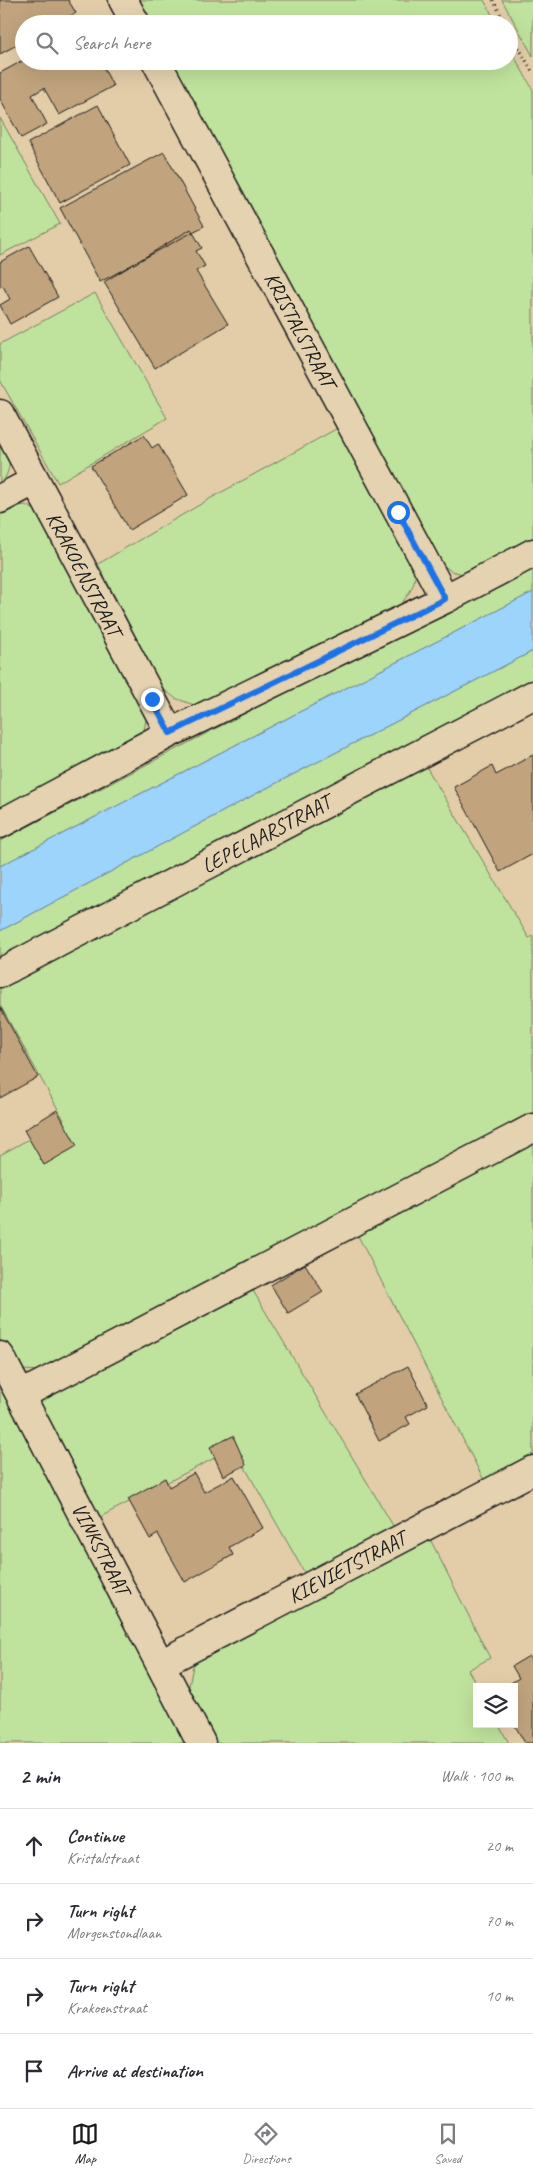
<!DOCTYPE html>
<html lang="en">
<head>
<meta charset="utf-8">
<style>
  :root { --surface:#fff; --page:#f7f7f7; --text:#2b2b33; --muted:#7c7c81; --line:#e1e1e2; --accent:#1c1c1c }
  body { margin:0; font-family:Caveat,sans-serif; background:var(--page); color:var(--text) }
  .controls { position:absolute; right:15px; bottom:15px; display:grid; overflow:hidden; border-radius:0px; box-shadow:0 5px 20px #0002 }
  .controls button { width:45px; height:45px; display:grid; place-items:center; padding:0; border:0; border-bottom:1px solid var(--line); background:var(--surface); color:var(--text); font:25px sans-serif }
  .stop { position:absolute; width:15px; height:15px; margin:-11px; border:4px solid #1a73e8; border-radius:50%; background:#fff }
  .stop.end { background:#1a73e8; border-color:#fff; box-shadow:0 1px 5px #0008 }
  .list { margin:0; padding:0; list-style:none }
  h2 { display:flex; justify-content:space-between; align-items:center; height:65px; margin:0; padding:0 20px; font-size:21px }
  h2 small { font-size:16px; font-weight:400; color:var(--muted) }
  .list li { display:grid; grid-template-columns:32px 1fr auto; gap:15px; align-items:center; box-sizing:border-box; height:75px; padding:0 20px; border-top:1px solid var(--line) }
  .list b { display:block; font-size:19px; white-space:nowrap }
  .list p { margin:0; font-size:16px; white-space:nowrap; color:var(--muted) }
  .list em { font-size:16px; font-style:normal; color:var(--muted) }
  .icon { flex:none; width:28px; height:28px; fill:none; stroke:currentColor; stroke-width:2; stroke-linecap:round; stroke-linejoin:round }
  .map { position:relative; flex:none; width:533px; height:1743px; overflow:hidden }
  .search { position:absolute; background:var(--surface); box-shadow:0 5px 20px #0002; left:15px; right:15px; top:15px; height:55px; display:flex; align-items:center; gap:12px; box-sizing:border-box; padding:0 18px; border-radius:28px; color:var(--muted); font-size:19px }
  .sheet { height:365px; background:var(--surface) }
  nav { display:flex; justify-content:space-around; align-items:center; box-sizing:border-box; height:70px; border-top:1px solid var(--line); background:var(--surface); font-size:14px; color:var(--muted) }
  nav a { display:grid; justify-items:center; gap:2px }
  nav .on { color:var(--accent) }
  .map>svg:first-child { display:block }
  .green { fill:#bfe39d; stroke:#6e805c }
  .water { fill:#9dd4fc; stroke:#698aa2 }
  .building { fill:#c1a47e; stroke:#1c1c1c }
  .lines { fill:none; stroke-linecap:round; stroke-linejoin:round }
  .minor-casing { stroke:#1c1c1c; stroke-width:31 }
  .path { stroke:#1c1c1c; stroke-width:3; stroke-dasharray:1 4; stroke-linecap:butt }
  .minor { stroke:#e5d2b0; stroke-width:28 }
  .route { stroke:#1a73e8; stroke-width:6 }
  .labels { text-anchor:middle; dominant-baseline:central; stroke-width:4.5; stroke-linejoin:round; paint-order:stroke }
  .street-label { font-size:21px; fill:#1c1c1c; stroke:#e5d2b0 }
</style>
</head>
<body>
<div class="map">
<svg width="533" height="1743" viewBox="0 0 533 1743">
  <rect width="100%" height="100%" fill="#e3cda9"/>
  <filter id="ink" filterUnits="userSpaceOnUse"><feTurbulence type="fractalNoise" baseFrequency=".02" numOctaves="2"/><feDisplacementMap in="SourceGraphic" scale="10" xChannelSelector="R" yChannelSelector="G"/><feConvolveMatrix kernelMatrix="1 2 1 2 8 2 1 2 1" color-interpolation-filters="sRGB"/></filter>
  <g filter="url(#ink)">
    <path class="green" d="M138,0H484L497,24H151Z
      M502,0H533V56Z
      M509,47L533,90V541L468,575L451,571L435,559L171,61H509Z
      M0,118L60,224L0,255Z
      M95,293L167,418L58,483L0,380V344Z
      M345,424L414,554C417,578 416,586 400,605L214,698L194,705L175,698L162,688L98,564L213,497Z
      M0,437C11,458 14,465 0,486Z
      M25,505L39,512L148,710L143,735L0,811V513L12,507Z
      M533,563V592L0,866V841Z
      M533,651V685L0,963V931L261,791Z
      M424,763L529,938L533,936V1117L42,1371L23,1370L11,1359L0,1339V1155L64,1120L0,1005V982Z
      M533,1138V1457L485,1482L355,1230Z
      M249,1284L395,1529L307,1577L234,1448L94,1520L35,1405L46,1388Z
      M0,1386L190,1743H0Z
      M427,1533L490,1658L468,1670L478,1687L477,1724H498L509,1743H214L188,1691L193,1666L211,1648Z"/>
    <path class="water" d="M533,592V651L261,791L0,931V866Z"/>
    <path class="building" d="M0,0H68L76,13L56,24H24V41L0,54Z
      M24,60L100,61L113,86L59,115L44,88L32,95L47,124L21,138L0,99V73Z
      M98,105L130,165L60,203L28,143Z
      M164,152L204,226L100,282L60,208Z
      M191,229L202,248L196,251L205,266L196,271L228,324L155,368L104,282Z
      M29,246L58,297L10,324L0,305L10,299L3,286L0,287V262Z
      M144,435L152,448L158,444L188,495L129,530L91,466Z
      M533,755V854L500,872L454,787L492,766L496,775Z
      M0,1007L38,1077L0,1098Z
      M57,1110L77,1146L44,1165L24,1130Z
      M305,1264L323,1292L288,1313L271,1285Z
      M408,1366L428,1405L406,1417L410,1424L379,1441L355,1394Z
      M233,1436L246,1465L223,1476L210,1447Z
      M194,1473L204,1492L234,1476L263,1528L229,1547L233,1555L185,1582L158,1534L150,1539L128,1499L165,1478L169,1487Z
      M529,1656L533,1664V1743H525L514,1724V1687H504L519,1678L512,1666Z"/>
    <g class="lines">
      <g class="minor-casing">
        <path id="minor" d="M123,0L136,24
          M156,61L445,599
          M0,414L170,733
          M0,499L34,481
          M0,824L170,733L445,599L533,553
          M0,973L533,695
          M0,1356L201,1743
          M21,1395L533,1128
          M161,1664L533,1470"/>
      </g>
      <path class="path" d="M493,0L506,24
        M509,30L533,73"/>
      <use href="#minor" class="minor"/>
    </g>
  </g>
  <g class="lines" filter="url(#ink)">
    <path class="route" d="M152,699L170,733L445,599L398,512"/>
  </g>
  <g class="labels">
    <g class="street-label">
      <text transform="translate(300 330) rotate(62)">KRISTALSTRAAT</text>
      <text transform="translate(84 574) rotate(62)">KRAKOENSTRAAT</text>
      <text transform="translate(266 834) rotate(-28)">LEPELAARSTRAAT</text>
      <text transform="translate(101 1549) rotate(62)">VINKSTRAAT</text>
      <text transform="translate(347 1567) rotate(-28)">KIEVIETSTRAAT</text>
    </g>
  </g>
</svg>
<div class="controls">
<button><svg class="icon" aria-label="layers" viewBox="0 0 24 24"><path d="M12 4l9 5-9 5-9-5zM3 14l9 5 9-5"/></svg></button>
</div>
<div class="stop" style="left:398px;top:512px"></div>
<div class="stop end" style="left:152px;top:699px"></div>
<div class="search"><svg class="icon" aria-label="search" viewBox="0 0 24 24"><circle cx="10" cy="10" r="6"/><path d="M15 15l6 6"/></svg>Search here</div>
</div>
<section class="sheet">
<h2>2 min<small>Walk · 100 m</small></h2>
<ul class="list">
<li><svg class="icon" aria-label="ahead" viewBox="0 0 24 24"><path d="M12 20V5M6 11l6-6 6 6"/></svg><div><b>Continue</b><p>Kristalstraat</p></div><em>20 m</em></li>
<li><svg class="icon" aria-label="right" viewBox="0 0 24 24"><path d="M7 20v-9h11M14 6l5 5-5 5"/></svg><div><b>Turn right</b><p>Morgenstondlaan</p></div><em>70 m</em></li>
<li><svg class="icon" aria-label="right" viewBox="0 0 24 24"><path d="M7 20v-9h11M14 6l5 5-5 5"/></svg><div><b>Turn right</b><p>Krakoenstraat</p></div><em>10 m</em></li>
<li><svg class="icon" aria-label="arrive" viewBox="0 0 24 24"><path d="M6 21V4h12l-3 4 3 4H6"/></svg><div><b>Arrive at destination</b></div></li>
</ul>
</section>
<nav>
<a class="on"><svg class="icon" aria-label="map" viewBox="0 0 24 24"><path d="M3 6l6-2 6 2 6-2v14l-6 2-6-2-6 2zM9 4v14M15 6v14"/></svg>Map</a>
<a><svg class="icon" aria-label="directions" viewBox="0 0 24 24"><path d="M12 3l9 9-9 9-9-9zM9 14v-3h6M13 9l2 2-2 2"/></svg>Directions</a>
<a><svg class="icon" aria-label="saved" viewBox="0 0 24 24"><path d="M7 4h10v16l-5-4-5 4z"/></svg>Saved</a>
</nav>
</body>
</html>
